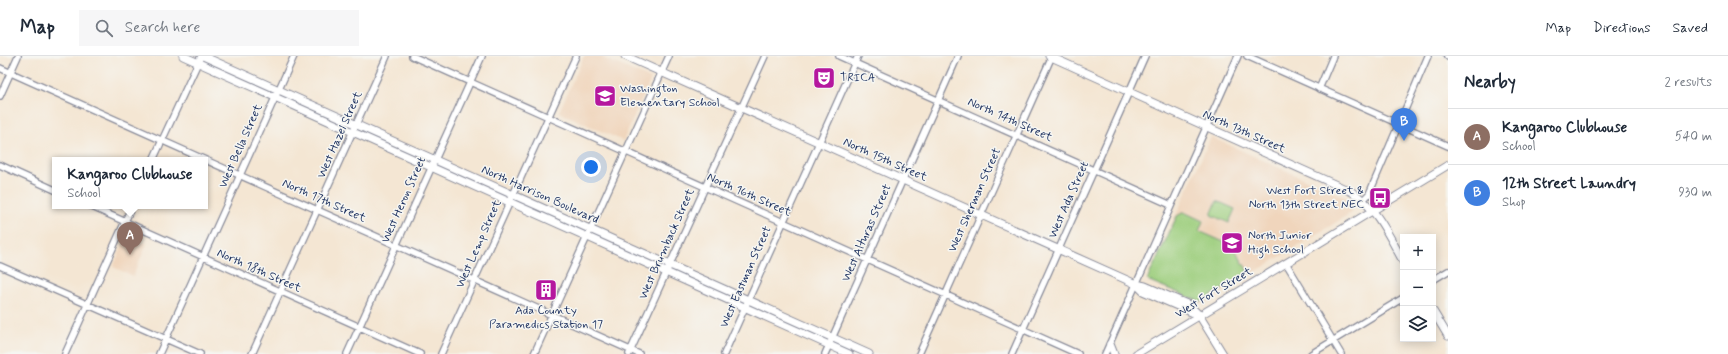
<!DOCTYPE html>
<html lang="en">
<head>
<meta charset="utf-8">
<style>
  :root { --surface:#fff; --page:#f6f6f7; --text:#1f2937; --muted:#747a83; --line:#e0e1e3; --accent:#7c3aed }
  body { margin:0; font-family:Mynerve,sans-serif; background:var(--page); color:var(--text) }
  .controls { position:absolute; right:12px; bottom:12px; display:grid; overflow:hidden; border-radius:0px; box-shadow:0 2px 10px #0003 }
  .controls button { width:36px; height:36px; display:grid; place-items:center; padding:0; border:0; border-bottom:1px solid var(--line); background:var(--surface); color:var(--text); font:20px sans-serif }
  .you { position:absolute; left:591px; top:111px; width:14px; height:14px; margin:-10px; border:3px solid #fff; border-radius:50%; background:#1a73e8; box-shadow:0 0 0 6px #1a73e833 }
  .badge { display:grid; place-items:center; width:26px; height:26px; border-radius:50%; background:var(--accent); color:#fff; font-size:13px; font-weight:700 }
  .pin { position:absolute; translate:-50% -33px; filter:drop-shadow(0 1px 2px #0008) }
  .pin::after { content:''; position:absolute; top:21px; width:14px; height:12px; background:inherit; clip-path:polygon(0 0,100% 0,50% 100%) }
  .popup { position:absolute; left:52px; top:101px; width:156px; height:52px; box-sizing:border-box; display:grid; place-content:center; border-radius:0px; background:var(--surface); filter:drop-shadow(0 1px 3px #0005); font-size:13px; white-space:nowrap; color:var(--muted) }
  .popup b { font-size:15px; color:var(--text) }
  .popup::after { content:''; position:absolute; left:50%; top:100%; margin-left:-8px; border:8px solid transparent; border-top-color:var(--surface) }
  .list { margin:0; padding:0; list-style:none }
  h2 { display:flex; justify-content:space-between; align-items:center; height:52px; margin:0; padding:0 16px; font-size:17px }
  h2 small { font-size:13px; font-weight:400; color:var(--muted) }
  .list li { display:grid; grid-template-columns:26px 1fr auto; gap:12px; align-items:center; box-sizing:border-box; height:56px; padding:0 16px; border-top:1px solid var(--line) }
  .list b { display:block; font-size:15px; white-space:nowrap }
  .list p { margin:0; font-size:13px; white-space:nowrap; color:var(--muted) }
  .list em { font-size:13px; font-style:normal; color:var(--muted) }
  .icon { flex:none; width:22px; height:22px; fill:none; stroke:currentColor; stroke-width:2; stroke-linecap:round; stroke-linejoin:round }
  .map { position:relative; flex:none; width:1448px; height:298px; overflow:hidden }
  header { display:flex; align-items:center; gap:24px; box-sizing:border-box; height:56px; padding:0 20px; background:var(--surface); border-bottom:1px solid var(--line) }
  header strong { font-size:19px }
  nav { display:flex; gap:22px; margin-inline-start:auto; font-size:14px }
  .search { width:280px; height:36px; background:var(--page); display:flex; align-items:center; gap:10px; box-sizing:border-box; padding:0 14px; border-radius:0px; color:var(--muted); font-size:15px }
  main { display:flex }
  aside { flex:1; background:var(--surface) }
  .map>svg:first-child { display:block }
  .built { fill:#f0d5bc }
  .green { fill:#9dce7d; stroke:#5c7e6e }
  .lines { fill:none; stroke-linecap:round; stroke-linejoin:round }
  .minor-casing { stroke:#888a98; stroke-width:8 }
  .tertiary-casing { stroke:#888a98; stroke-width:9 }
  .minor { stroke:#fff; stroke-width:5.5 }
  .tertiary { stroke:#fff; stroke-width:7 }
  .labels { text-anchor:middle; dominant-baseline:central; stroke-width:3; stroke-linejoin:round; paint-order:stroke }
  .poi-label { font-size:12px; fill:#1b2f5e; stroke:#f6f6f2; text-anchor:start }
  .street-label { font-size:12px; fill:#1b2f5e; stroke:#f6f6f2 }
</style>
</head>
<body>
<header>
<strong>Map</strong>
<div class="search"><svg class="icon" aria-label="search" viewBox="0 0 24 24"><circle cx="10" cy="10" r="6"/><path d="M15 15l6 6"/></svg>Search here</div>
<nav><a>Map</a><a>Directions</a><a>Saved</a></nav>
</header>
<main>
<div class="map">
<svg width="1448" height="298" viewBox="0 0 1448 298">
  <rect width="100%" height="100%" fill="#f6f6f2"/>
  <filter id="ink" filterUnits="userSpaceOnUse"><feTurbulence type="fractalNoise" baseFrequency=".025" numOctaves="2"/><feDisplacementMap in="SourceGraphic" scale="8" xChannelSelector="R" yChannelSelector="G"/><feConvolveMatrix kernelMatrix="1 2 1 2 8 2 1 2 1" color-interpolation-filters="sRGB"/></filter>
  <filter id="wash" filterUnits="userSpaceOnUse"><feTurbulence type="fractalNoise" baseFrequency=".012" numOctaves="4" result="noise"/><feDisplacementMap in="SourceGraphic" scale="16" xChannelSelector="R" yChannelSelector="G"/><feGaussianBlur stdDeviation="0.9" result="paint"/><feColorMatrix in="noise" values="0 0 0 0 0 0 0 0 0 0 0 0 0 0 0 0 0 1.4 0 .05"/><feComposite in="paint" operator="in"/></filter>
  <g filter="url(#wash)">
    <rect width="100%" height="100%" fill="#f4e6d3"/>
    <path class="built" d="M584,0H599L651,23L623,85L559,56Z
      M1211,81L1349,143L1352,149L1351,157L1203,248L1147,224Z
      M127,179L147,188L133,220L113,211Z"/>
    <path class="green" d="M1217,145L1235,153L1229,167L1211,159Z
      M1184,156L1203,165L1199,175L1233,190L1249,217L1201,246L1147,224L1177,160Z"/>
  </g>
  <g filter="url(#ink)">
    <g class="lines">
      <g class="minor-casing">
        <path id="minor" d="M412,0L1078,298
          M839,0L1171,149
          M1247,0L1448,90
          M1447,0L1448,1
          M0,12L639,298
          M1319,33L1333,0
          M0,40L18,0
          M153,104L201,0
          M0,109L55,134
          M1363,144L1369,138L1428,0
          M90,150L420,298
          M1286,207L1341,298
          M0,210L200,298
          M1433,224L1448,215
          M65,298L132,150
          M159,298L294,0
          M252,298L387,0
          M347,298L482,0
          M441,298L576,0
          M534,298L669,0
          M629,298L765,0
          M724,298L858,0
          M825,298L958,0
          M919,298L1052,0
          M1012,298L1145,0
          M1105,298L1238,0
          M1311,298L1403,242"/>
      </g>
      <g class="tertiary-casing">
        <path id="tertiary" d="M183,0L849,298
          M203,0L869,298
          M625,0L1136,228L1145,230L1189,249L1199,259L1223,298
          M1049,0L1352,136C1377,152 1389,180 1403,205
          M1136,228L1143,235L1196,258
          M1433,255L1448,280
          M1110,288L1114,298
          M1136,298L1448,109"/>
      </g>
      <use href="#minor" class="minor"/>
      <use href="#tertiary" class="tertiary"/>
    </g>
  </g>
  <defs>
    <g id="theatre-square" transform="scale(1.15)"><rect x="-9" y="-9" width="18" height="18" rx="4" fill="#b5179e" stroke="#f6f6f2"/><path d="M-5-5.5Q0-4 5-5.5V0Q5 5 0 6Q-5 5-5 0ZM-3.3-2.5H-1v1.5H-3.3ZM1-2.5H3.3v1.5H1ZM-2.8 1Q0 5.5 2.8 1Z" fill="#fff"/></g>
    <g id="school-square" transform="scale(1.15)"><rect x="-9" y="-9" width="18" height="18" rx="4" fill="#b5179e" stroke="#f6f6f2"/><path d="M0-5L7-2L0 1L-7-2ZM-4 1L0 2.5L4 1V4Q0 6-4 4Z" fill="#fff"/></g>
    <g id="bus-square" transform="scale(1.15)"><rect x="-9" y="-9" width="18" height="18" rx="4" fill="#b5179e" stroke="#f6f6f2"/><path d="M-5-6H5V4H4V6H2V4H-2V6H-4V4H-5ZM-3.5-4V0h7V-4ZM-3.5 1.2v1.5H-2V1.2ZM2 1.2v1.5H3.5V1.2Z" fill="#fff"/></g>
    <g id="building-square" transform="scale(1.15)"><rect x="-9" y="-9" width="18" height="18" rx="4" fill="#b5179e" stroke="#f6f6f2"/><path d="M-4-6H4V6H1V3H-1V6H-4ZM-2.5-4.3h1.7v1.8h-1.7ZM.8-4.3h1.7v1.8H.8ZM-2.5-1h1.7V.8h-1.7ZM.8-1h1.7V.8H.8Z" fill="#fff"/></g>
  </defs>
  <g fill-rule="evenodd">
    <use href="#theatre-square" x="824" y="22"/>
    <use href="#school-square" x="605" y="40"/>
    <use href="#bus-square" x="1380" y="142"/>
    <use href="#school-square" x="1232" y="187"/>
    <use href="#building-square" x="546" y="234"/>
  </g>
  <g class="labels">
    <g class="poi-label">
      <text x="840" y="22">TRICA</text>
      <text x="620" y="33">Washington<tspan x="620" dy="14">Elementary School</tspan></text>
      <text x="1364" y="135" text-anchor="end">West Fort Street &amp;<tspan x="1364" dy="14">North 13th Street NEC</tspan></text>
      <text x="1248" y="180">North Junior<tspan x="1248" dy="14">High School</tspan></text>
      <text x="546" y="255" text-anchor="middle">Ada County<tspan x="546" dy="14">Paramedics Station 17</tspan></text>
    </g>
    <g class="street-label">
      <text transform="translate(1010 64) rotate(24)">North 14th Street</text>
      <text transform="translate(1244 76) rotate(24)">North 13th Street</text>
      <text transform="translate(340 79) rotate(-66)">West Hazel Street</text>
      <text transform="translate(241 90) rotate(-66)">West Bella Street</text>
      <text transform="translate(885 104) rotate(24)">North 15th Street</text>
      <text transform="translate(540 139) rotate(24)">North Harrison Boulevard</text>
      <text transform="translate(749 139) rotate(24)">North 16th Street</text>
      <text transform="translate(404 144) rotate(-66)">West Heron Street</text>
      <text transform="translate(975 144) rotate(-66)">West Sherman Street</text>
      <text transform="translate(1069 144) rotate(-66)">West Ada Street</text>
      <text transform="translate(324 145) rotate(24)">North 17th Street</text>
      <text transform="translate(867 177) rotate(-66)">West Alturas Street</text>
      <text transform="translate(479 188) rotate(-66)">West Lemp Street</text>
      <text transform="translate(667 188) rotate(-66)">West Brumback Street</text>
      <text transform="translate(259 215) rotate(24)">North 18th Street</text>
      <text transform="translate(746 221) rotate(-66)">West Eastman Street</text>
      <text transform="translate(1214 237) rotate(-31)">West Fort Street</text>
    </g>
  </g>
</svg>
<div class="controls">
<button>+</button>
<button>−</button>
<button><svg class="icon" aria-label="layers" viewBox="0 0 24 24"><path d="M12 4l9 5-9 5-9-5zM3 14l9 5 9-5"/></svg></button>
</div>
<div class="you"></div>
<div class="pin badge" style="left:130px;top:199px;background:#8d6e63">A</div>
<div class="popup"><b>Kangaroo Clubhouse</b>School</div>
<div class="pin badge" style="left:1404px;top:85px;background:#3f7fe0">B</div>
</div>
<aside>
<h2>Nearby<small>2 results</small></h2>
<ul class="list">
<li><span class="badge" style="background:#8d6e63">A</span><div><b>Kangaroo Clubhouse</b><p>School</p></div><em>540 m</em></li>
<li><span class="badge" style="background:#3f7fe0">B</span><div><b>12th Street Laundry</b><p>Shop</p></div><em>930 m</em></li>
</ul>
</aside>
</main>
</body>
</html>
